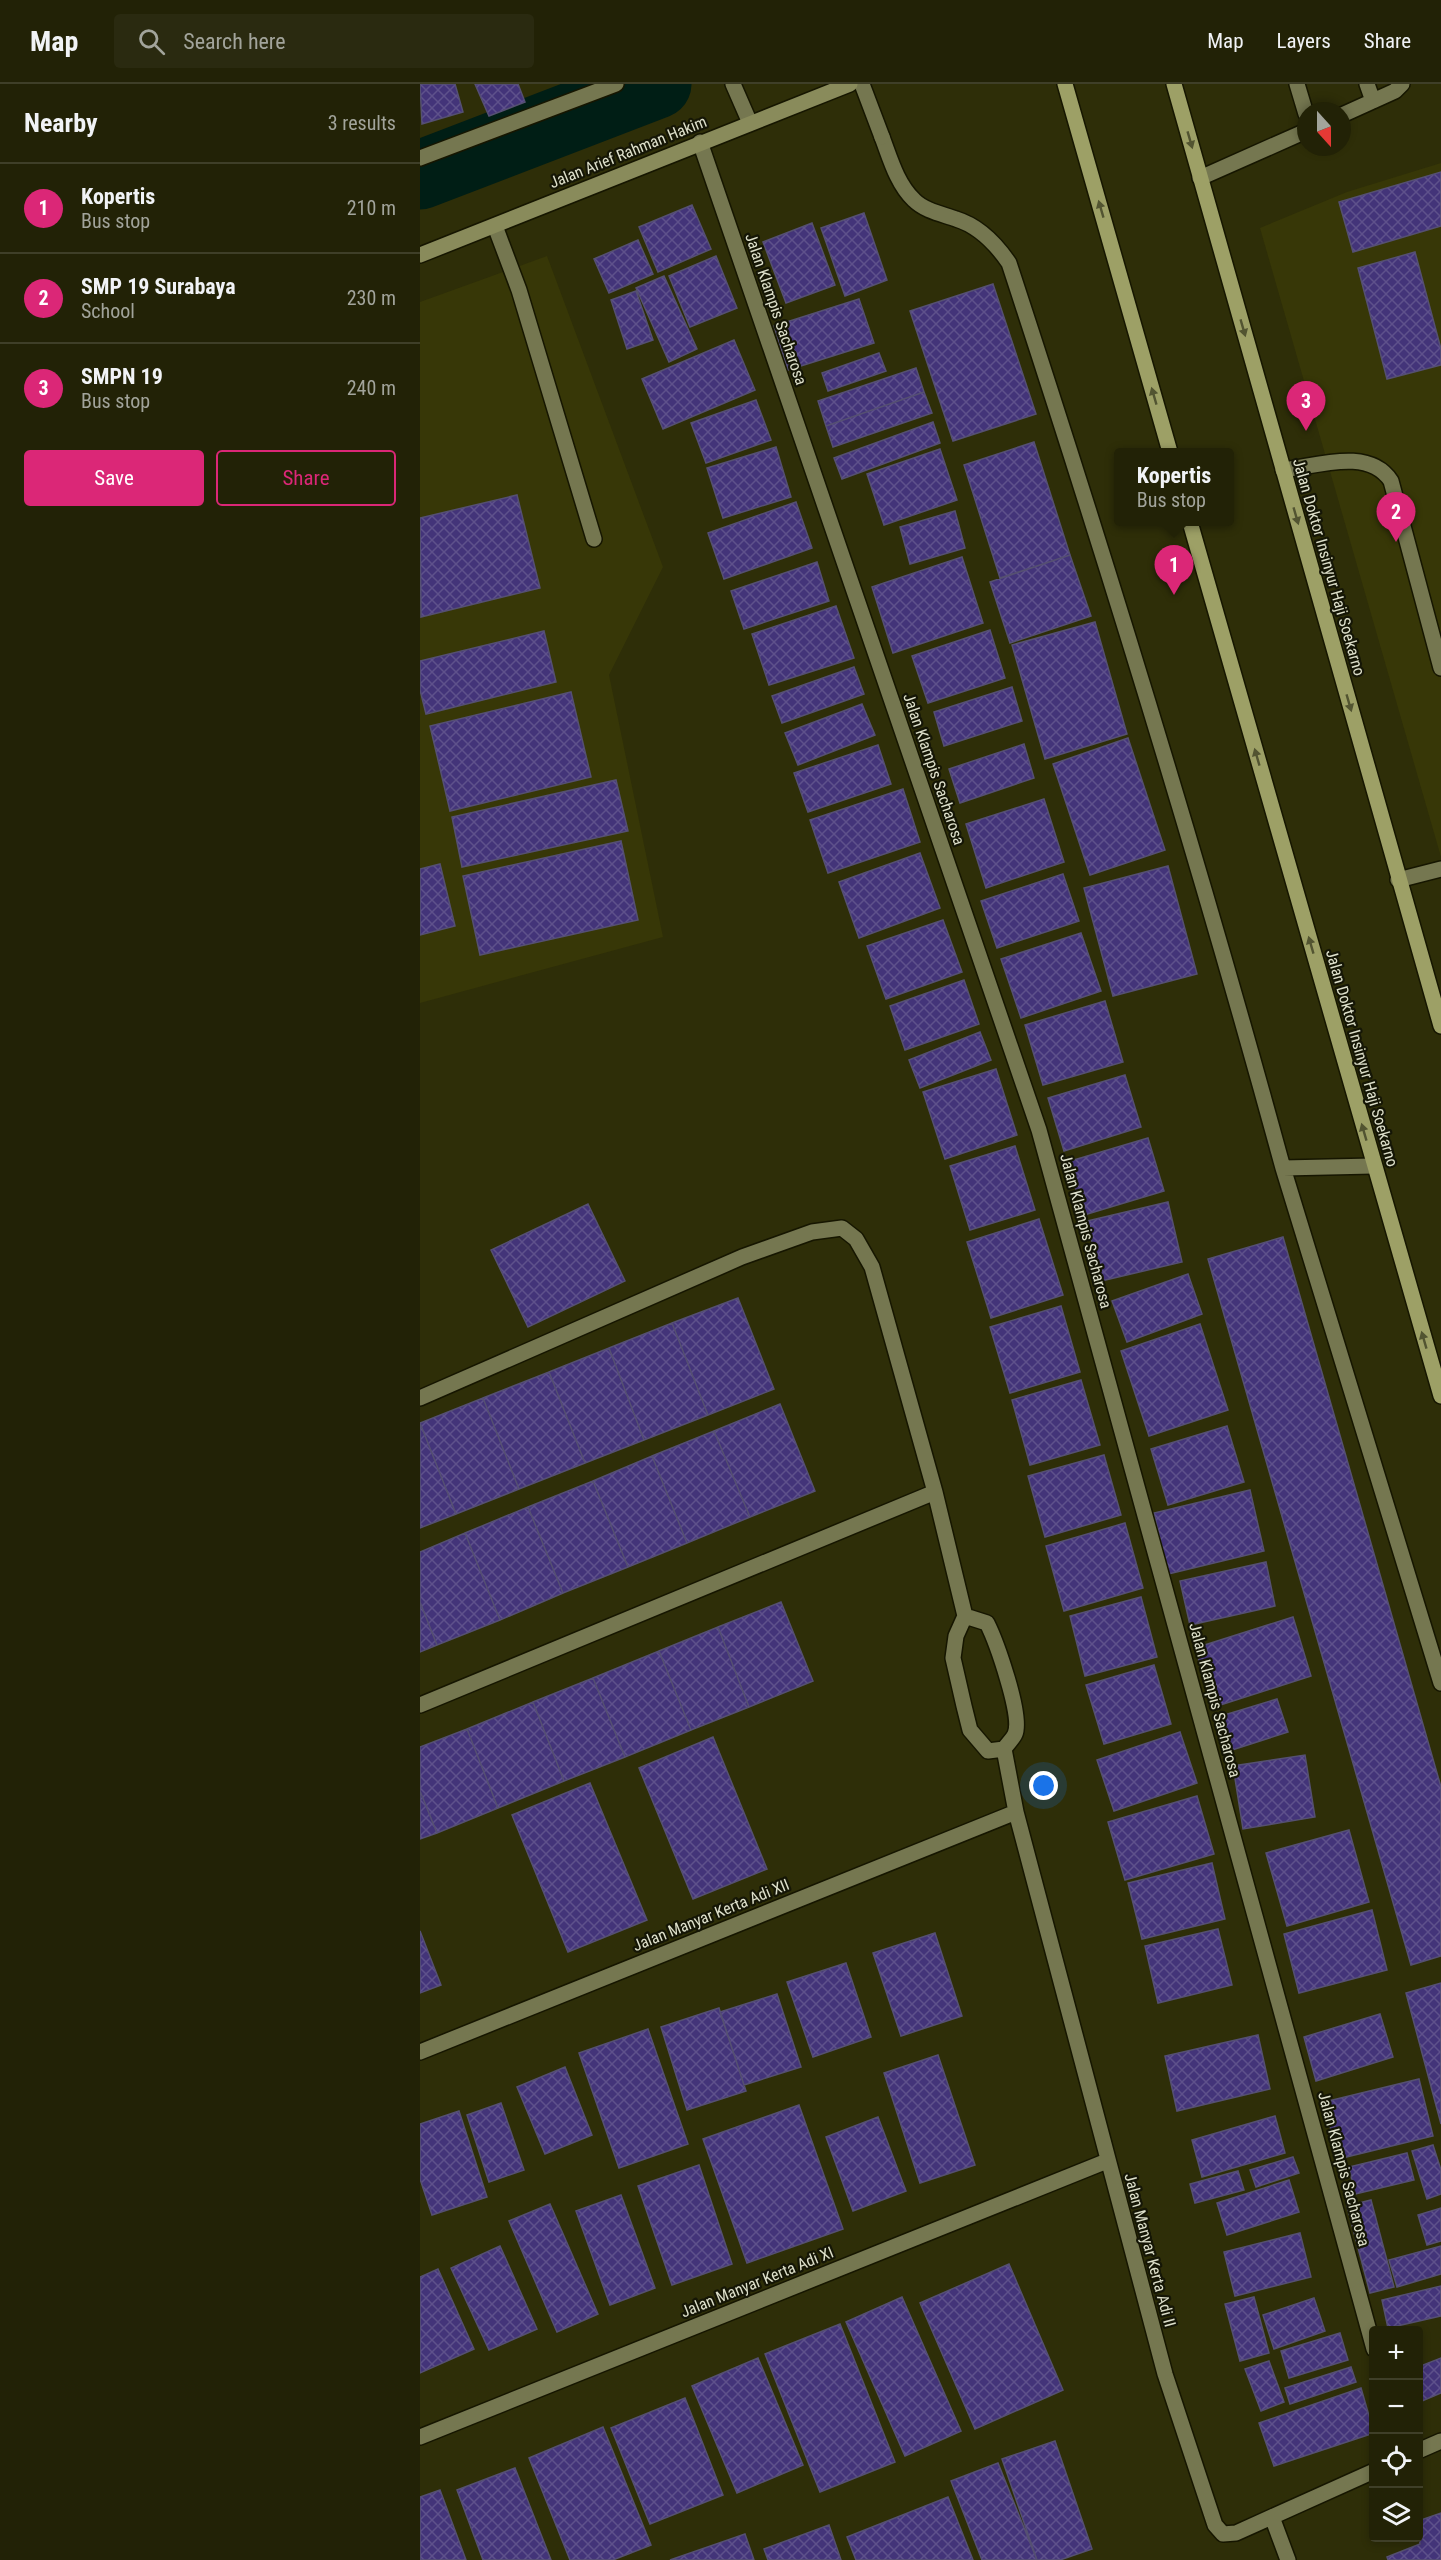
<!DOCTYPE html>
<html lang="en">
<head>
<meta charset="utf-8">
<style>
  :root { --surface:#222206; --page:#2a2a10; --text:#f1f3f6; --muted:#a2a49b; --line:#3f3f28; --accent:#db2777 }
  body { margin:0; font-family:"Roboto Condensed",sans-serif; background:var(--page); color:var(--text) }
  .controls { position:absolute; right:18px; bottom:18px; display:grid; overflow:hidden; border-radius:6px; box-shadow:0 3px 9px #0003 }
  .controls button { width:54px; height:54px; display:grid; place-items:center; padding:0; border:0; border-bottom:2px solid var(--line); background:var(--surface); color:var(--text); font:30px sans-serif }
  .compass { position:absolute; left:877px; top:18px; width:54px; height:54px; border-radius:50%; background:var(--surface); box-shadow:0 3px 9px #0003; rotate:159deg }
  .you { position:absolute; left:624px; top:1702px; width:21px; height:21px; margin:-15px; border:4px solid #fff; border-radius:50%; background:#1a73e8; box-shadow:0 0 0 9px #1a73e833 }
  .badge { display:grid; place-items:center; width:39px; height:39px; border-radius:50%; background:var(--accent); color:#fff; font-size:20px; font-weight:700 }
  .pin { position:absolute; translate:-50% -50px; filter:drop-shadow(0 2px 3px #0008) }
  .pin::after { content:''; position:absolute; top:32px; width:21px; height:18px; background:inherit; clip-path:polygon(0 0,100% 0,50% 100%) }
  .popup { position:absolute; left:694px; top:364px; width:120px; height:78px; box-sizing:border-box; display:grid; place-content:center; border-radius:6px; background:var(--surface); filter:drop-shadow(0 2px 4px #0005); font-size:20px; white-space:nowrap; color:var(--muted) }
  .popup b { font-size:22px; color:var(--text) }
  .popup::after { content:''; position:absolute; left:50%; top:100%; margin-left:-12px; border:12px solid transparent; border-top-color:var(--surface) }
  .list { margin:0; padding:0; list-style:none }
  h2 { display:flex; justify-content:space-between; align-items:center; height:78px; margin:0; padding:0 24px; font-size:26px }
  h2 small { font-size:20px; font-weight:400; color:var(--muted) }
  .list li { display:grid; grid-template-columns:39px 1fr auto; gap:18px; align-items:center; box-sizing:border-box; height:90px; padding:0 24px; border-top:2px solid var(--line) }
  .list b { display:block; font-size:22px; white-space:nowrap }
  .list p { margin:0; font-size:20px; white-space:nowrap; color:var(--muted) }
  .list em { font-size:20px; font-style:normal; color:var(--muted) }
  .actions { display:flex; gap:12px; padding:18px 24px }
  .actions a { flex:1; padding:14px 0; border:2px solid var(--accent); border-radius:6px; text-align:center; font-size:21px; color:var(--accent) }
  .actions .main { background:var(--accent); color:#fff }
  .icon { flex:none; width:33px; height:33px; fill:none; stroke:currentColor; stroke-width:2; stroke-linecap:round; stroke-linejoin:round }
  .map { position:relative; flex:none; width:1021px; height:2476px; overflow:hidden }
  header { display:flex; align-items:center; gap:36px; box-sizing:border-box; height:84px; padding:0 30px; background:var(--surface); border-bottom:2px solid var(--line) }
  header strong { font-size:28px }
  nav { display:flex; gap:33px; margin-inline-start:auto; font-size:21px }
  .search { width:420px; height:54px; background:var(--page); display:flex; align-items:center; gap:15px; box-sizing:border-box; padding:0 21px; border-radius:6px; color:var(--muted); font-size:22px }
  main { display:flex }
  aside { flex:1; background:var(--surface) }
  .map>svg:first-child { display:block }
  .built { fill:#373707 }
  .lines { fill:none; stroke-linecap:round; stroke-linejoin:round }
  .river { stroke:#001e15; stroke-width:69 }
  .building { fill:url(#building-cross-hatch); stroke:#555072; stroke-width:1.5 }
  .service-casing { stroke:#161600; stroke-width:18 }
  .minor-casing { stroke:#161600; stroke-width:18 }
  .secondary-casing { stroke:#161600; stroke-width:18 }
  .primary-casing { stroke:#161600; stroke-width:18 }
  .service { stroke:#757750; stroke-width:15 }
  .minor { stroke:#757750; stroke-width:15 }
  .secondary { stroke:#898b5b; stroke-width:15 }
  .primary { stroke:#9da066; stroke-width:15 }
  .oneway { fill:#525431 }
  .labels { text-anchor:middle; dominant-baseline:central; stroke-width:4.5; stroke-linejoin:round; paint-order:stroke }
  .street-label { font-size:16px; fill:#dee0cb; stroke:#151606 }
</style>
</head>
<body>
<header>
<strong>Map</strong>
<div class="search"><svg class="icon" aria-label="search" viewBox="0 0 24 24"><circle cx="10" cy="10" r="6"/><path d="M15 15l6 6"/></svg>Search here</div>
<nav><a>Map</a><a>Layers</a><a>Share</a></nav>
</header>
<main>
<aside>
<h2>Nearby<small>3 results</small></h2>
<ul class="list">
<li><span class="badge">1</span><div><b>Kopertis</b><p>Bus stop</p></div><em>210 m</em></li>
<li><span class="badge">2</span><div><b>SMP 19 Surabaya</b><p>School</p></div><em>230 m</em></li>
<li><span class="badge">3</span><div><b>SMPN 19</b><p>Bus stop</p></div><em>240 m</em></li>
</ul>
<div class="actions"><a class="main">Save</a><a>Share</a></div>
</aside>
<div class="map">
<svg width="1021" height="2476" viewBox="0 0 1021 2476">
  <defs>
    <pattern id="building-cross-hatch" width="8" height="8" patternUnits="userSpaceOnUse" patternTransform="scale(1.5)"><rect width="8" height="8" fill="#433479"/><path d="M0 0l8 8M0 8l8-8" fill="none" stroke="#5e518b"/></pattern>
  </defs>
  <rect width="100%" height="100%" fill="#2e2e08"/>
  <path class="built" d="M1021,79V773L840,144L927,108Z
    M127,172L243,483L189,591L243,853L0,919V218Z"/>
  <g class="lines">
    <path class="river" d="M0,91L237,0"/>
  </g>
  <path class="building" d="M0,0H35L43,28L2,40Z
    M55,0H98L105,18L69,32Z
    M1021,88V142L933,168L919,118Z
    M272,121L291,165L238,188L219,143Z
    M444,129L467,196L425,212L401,144Z
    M392,139L415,201L366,219L343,158Z
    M218,156L233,190L189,209L174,175Z
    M995,168L1021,265V281L967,295L938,184Z
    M296,172L317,224L270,243L249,192Z
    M244,192L277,265L249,278L216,204Z
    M573,200L616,330L533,357L490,227Z
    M216,207L233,256L207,265L191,216Z
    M439,215L454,259L368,286L354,242Z
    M314,256L335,306L243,345L222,295Z
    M459,269L466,287L408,307L402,289Z
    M496,284L504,308L406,342L398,317Z
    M504,308L512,329L413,363L406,342Z
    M336,316L351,356L286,379L271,339Z
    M513,338L520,359L422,395L414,374Z
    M614,358L650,471L580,494L544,381Z
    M356,363L371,413L303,434L287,384Z
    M520,365L537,416L464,441L447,390Z
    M97,411L120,504L1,533L0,434Z
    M376,418L392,464L304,495L288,449Z
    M535,427L545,464L490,480L480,443Z
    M650,471L671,532L590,559L570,498Z
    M542,473L563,539L473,569L452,503Z
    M397,478L409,517L324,545L311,507Z
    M416,522L434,574L349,601L332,550Z
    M675,538L707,650L625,675L592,561Z
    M570,546L585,594L508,619L492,572Z
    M124,547L136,598L6,630L0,606V577Z
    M434,583L444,610L362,639L352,612Z
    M592,603L602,637L524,662L514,628Z
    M151,608L171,693L30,727L10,642Z
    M442,620L455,651L378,681L365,649Z
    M708,654L745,766L670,791L633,680Z
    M604,660L614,694L540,719L529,685Z
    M458,661L471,700L388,728L374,689Z
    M196,696L208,747L42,783L32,733Z
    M483,705L500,758L408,789L390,736Z
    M624,715L644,778L566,804L546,740Z
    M201,757L218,836L60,871L43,792Z
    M500,769L520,824L439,854L419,798Z
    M20,780L35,842L0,851V785Z
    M748,782L777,890L693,912L664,804Z
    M643,790L659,837L577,864L561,817Z
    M523,836L542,888L466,915L447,862Z
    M661,849L681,907L601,934L581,875Z
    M544,896L559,940L485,966L470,922Z
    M685,917L703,978L623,1001L605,941Z
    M560,948L571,976L500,1004L489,976Z
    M576,985L597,1051L525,1075L503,1008Z
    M705,991L721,1043L644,1067L628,1014Z
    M728,1054L744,1107L664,1131L647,1078Z
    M595,1062L615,1126L550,1146L530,1082Z
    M748,1118L762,1178L681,1197L667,1137Z
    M168,1120L205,1197L108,1243L71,1166Z
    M619,1135L643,1211L571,1234L547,1158Z
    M863,1153L1021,1703V1872L991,1881L788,1175Z
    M768,1190L782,1230L707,1258L692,1217Z
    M318,1214L354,1305L288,1331L252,1239Z
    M641,1222L660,1288L590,1309L570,1243Z
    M252,1239L288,1331L224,1356L189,1264Z
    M780,1240L808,1326L729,1352L701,1267Z
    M189,1264L224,1356L165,1379L129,1288Z
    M129,1288L165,1379L99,1405L63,1314Z
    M661,1296L680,1361L610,1381L592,1316Z
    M63,1314L99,1405L36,1430L0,1339Z
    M360,1320L395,1407L330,1433L294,1347Z
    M0,1339L36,1430L0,1444Z
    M807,1342L824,1398L748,1421L731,1365Z
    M294,1347L330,1433L267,1459L232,1372Z
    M684,1371L701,1431L625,1453L608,1392Z
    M232,1372L267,1459L208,1483L173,1397Z
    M173,1397L208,1483L143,1509L108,1423Z
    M830,1406L844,1467L748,1490L734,1429Z
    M108,1423L143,1509L80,1536L45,1449Z
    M705,1439L723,1504L644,1527L626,1462Z
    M45,1449L80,1536L17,1561L0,1518V1468Z
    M846,1478L855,1522L770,1541L760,1497Z
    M721,1513L737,1573L665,1592L650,1532Z
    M0,1518L17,1561L0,1568Z
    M361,1518L393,1597L329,1623L298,1543Z
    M873,1533L891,1592L794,1623L775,1564Z
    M298,1543L329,1623L271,1646L239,1567Z
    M239,1567L271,1646L205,1673L173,1594Z
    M734,1581L751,1640L684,1660L666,1601Z
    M173,1594L205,1673L144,1697L113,1618Z
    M857,1615L868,1648L812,1666L801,1632Z
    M113,1618L144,1697L78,1724L47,1645Z
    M47,1645L78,1724L17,1749L0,1707V1663Z
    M760,1648L777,1699L694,1727L677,1676Z
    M293,1653L347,1785L273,1815L219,1684Z
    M885,1671L895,1733L823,1745L813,1682Z
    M170,1699L227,1836L148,1868L92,1731Z
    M0,1707L17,1749L0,1755Z
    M777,1712L794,1770L705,1796L688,1738Z
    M929,1746L949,1818L867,1842L846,1769Z
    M792,1779L805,1835L722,1855L708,1799Z
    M952,1826L967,1886L879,1909L864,1850Z
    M798,1845L812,1901L738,1919L725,1862Z
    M0,1847L21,1901L0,1909Z
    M515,1849L542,1932L481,1952L453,1869Z
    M426,1879L451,1953L393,1973L367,1898Z
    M1021,1899V2040L986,1909Z
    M357,1910L381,1983L324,2001L300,1928Z
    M299,1924L326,2007L267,2026L241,1943Z
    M960,1930L973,1973L896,1997L884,1953Z
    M228,1945L268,2060L199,2084L159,1969Z
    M838,1951L850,2005L757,2027L745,1972Z
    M518,1971L555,2081L500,2099L464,1989Z
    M145,1983L172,2051L125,2070L97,2003Z
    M999,1995L1013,2052L918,2075L904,2018Z
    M81,2019L104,2086L69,2098L47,2031Z
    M379,2021L423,2145L327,2179L283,2055Z
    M39,2027L67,2113L12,2131L0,2095V2040Z
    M855,2032L865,2069L782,2093L772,2056Z
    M458,2033L486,2107L433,2127L406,2053Z
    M1013,2061L1021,2086V2110L1007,2115L992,2067Z
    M987,2069L994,2096L935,2110L929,2083Z
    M873,2073L879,2089L836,2103L830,2086Z
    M279,2081L312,2180L252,2201L218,2102Z
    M818,2087L824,2106L775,2119L770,2100Z
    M869,2096L879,2128L807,2151L797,2119Z
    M201,2111L235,2204L190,2221L156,2127Z
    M951,2116L974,2203L950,2209L927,2122Z
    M130,2120L178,2230L137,2248L89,2137Z
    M1021,2124V2157L1007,2161L998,2131Z
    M880,2149L891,2193L815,2212L804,2168Z
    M80,2162L117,2245L69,2266L31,2184Z
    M1021,2162V2190L977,2203L969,2176Z
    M589,2180L643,2306L555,2345L500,2219Z
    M18,2185L54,2265L0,2289V2193Z
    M1021,2202V2232L968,2244L962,2216Z
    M482,2213L541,2347L485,2372L426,2238Z
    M834,2213L849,2269L820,2277L805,2220Z
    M894,2214L905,2247L854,2265L843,2231Z
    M420,2240L475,2378L400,2408L345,2270Z
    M920,2249L928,2276L869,2294L861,2267Z
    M338,2274L383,2381L317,2409L272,2302Z
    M1021,2274V2309L1002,2317L998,2309V2283Z
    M849,2277L864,2318L841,2327L825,2285Z
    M931,2283L936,2298L870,2320L865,2304Z
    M941,2304L954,2349L854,2382L839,2339Z
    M265,2314L303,2411L230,2440L191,2344Z
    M183,2343L231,2461L193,2476H150L109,2374Z
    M635,2357L672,2465L640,2476H617L582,2375Z
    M578,2379L617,2476H562L531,2397Z
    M95,2384L131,2476H63L37,2406Z
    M20,2406L46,2476H0V2413Z
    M528,2413L553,2476H436L427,2453Z
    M1021,2429V2476H968L967,2473L1000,2460L998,2437Z
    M1021,2429V2476H968L967,2473L1000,2460L998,2437Z
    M409,2441L421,2476H348L344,2465Z
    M325,2450L334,2476H250Z"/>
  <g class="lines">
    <g class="service-casing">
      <path id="service" d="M877,0L886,30
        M947,0L953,17
        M922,31L975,7L982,0
        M462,53C470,74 477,100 494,116C505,127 522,130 536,135C559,142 576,160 589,179C687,478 780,780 863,1084L953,1082
        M780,94L886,47
        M75,142L99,206L174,455
        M863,386C897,382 949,363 971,397L1021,584
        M978,796L1021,785
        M863,1084L1021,1599"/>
    </g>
    <g class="minor-casing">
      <path id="minor" d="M313,0L330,39
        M442,0L462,53
        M280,58L619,1046L954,2265
        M0,74L196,0
        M0,1314L322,1173L392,1148L422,1144L436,1155L452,1183L515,1408L545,1532L536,1552L533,1574L544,1622L550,1646L568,1667L584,1665C587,1660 593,1655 595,1650C603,1632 576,1557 567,1539L545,1532
        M0,1621L515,1408
        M584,1665L596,1728L745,2290L795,2441L803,2450L816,2449L954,2387
        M0,1968L596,1728
        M0,2353L687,2077
        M998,2367L1021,2357
        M852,2433L868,2476"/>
    </g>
    <g class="secondary-casing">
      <path id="secondary" d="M0,171L430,0"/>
    </g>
    <g class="primary-casing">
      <path id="primary" d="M645,0L750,368
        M754,0L1021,942
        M770,438L1021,1312"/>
    </g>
    <use href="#service" class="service"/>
    <use href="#minor" class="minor"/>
    <use href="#secondary" class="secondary"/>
    <use href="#primary" class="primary"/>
  </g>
  <defs><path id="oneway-solid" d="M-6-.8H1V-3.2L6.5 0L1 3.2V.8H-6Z" transform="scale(1.5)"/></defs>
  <g class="oneway">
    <use href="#oneway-solid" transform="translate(770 56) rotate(74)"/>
    <use href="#oneway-solid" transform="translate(681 125) rotate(-106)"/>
    <use href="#oneway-solid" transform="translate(823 244) rotate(74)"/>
    <use href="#oneway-solid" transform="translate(734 312) rotate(-106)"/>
    <use href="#oneway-solid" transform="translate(876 432) rotate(74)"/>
    <use href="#oneway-solid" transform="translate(929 619) rotate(74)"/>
    <use href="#oneway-solid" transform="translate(837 673) rotate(-106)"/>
    <use href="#oneway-solid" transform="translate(891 861) rotate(-106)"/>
    <use href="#oneway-solid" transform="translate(944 1048) rotate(-106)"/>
    <use href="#oneway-solid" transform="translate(1004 1256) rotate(-106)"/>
  </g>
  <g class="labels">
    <g class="street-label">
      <text transform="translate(208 68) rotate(-22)">Jalan Arief Rahman Hakim</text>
      <text transform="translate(356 225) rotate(71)">Jalan Klampis Sacharosa</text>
      <text transform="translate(909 483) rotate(74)">Jalan Doktor Insinyur Haji Soekarno</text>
      <text transform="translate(514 685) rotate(71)">Jalan Klampis Sacharosa</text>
      <text transform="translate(942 974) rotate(74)">Jalan Doktor Insinyur Haji Soekarno</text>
      <text transform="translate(666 1147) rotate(75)">Jalan Klampis Sacharosa</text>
      <text transform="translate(795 1616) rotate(75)">Jalan Klampis Sacharosa</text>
      <text transform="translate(291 1831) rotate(-22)">Jalan Manyar Kerta Adi XII</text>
      <text transform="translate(924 2085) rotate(75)">Jalan Klampis Sacharosa</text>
      <text transform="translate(730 2166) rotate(75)">Jalan Manyar Kerta Adi II</text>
      <text transform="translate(337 2198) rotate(-22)">Jalan Manyar Kerta Adi XI</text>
    </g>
  </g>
</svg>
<div class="controls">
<button>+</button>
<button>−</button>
<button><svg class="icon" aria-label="locate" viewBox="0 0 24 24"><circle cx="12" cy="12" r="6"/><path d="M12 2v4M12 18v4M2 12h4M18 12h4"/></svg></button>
<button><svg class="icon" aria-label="layers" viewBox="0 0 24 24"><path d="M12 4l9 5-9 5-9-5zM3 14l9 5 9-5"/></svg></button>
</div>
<svg class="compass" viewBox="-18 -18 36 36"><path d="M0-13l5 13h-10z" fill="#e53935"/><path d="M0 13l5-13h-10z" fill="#a2a49b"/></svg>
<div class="you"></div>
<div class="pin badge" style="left:754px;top:511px">1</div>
<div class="popup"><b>Kopertis</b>Bus stop</div>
<div class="pin badge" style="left:976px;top:458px">2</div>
<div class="pin badge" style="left:886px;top:347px">3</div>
</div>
</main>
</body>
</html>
